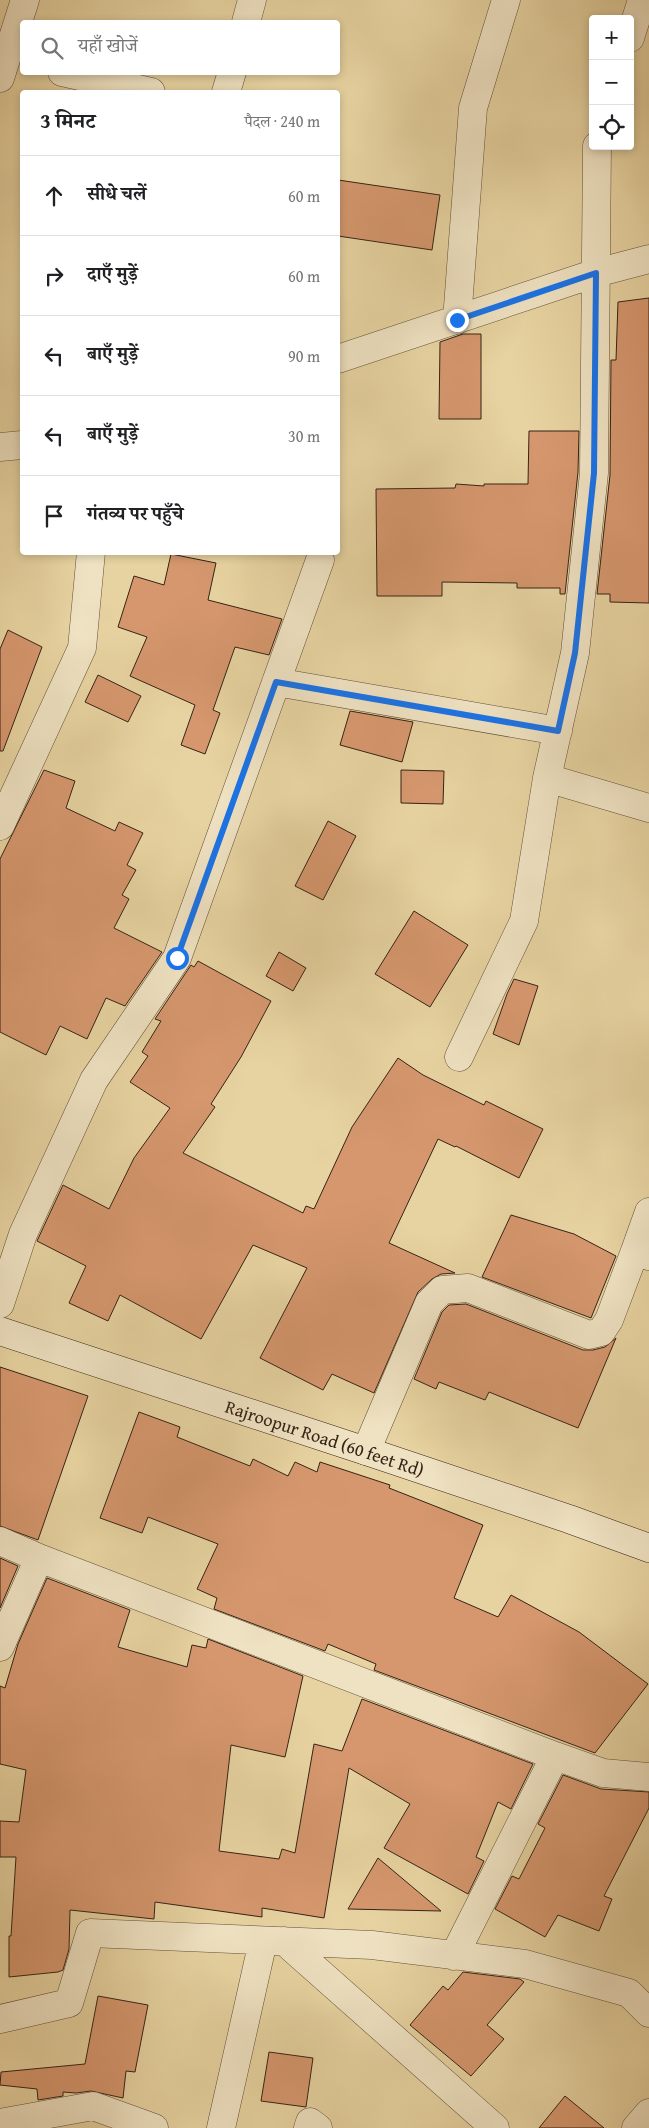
<!DOCTYPE html>
<html lang="hi">
<head>
<meta charset="utf-8">
<style>
  :root { --surface:#fff; --page:#f6f6f6; --text:#202124; --muted:#757577; --line:#e0e0e0 }
  body { margin:0; font-family:"Gentium Book Plus","Noto Serif Devanagari",serif; background:var(--page); color:var(--text) }
  .controls { position:absolute; right:15px; top:15px; display:grid; overflow:hidden; border-radius:5px; box-shadow:0 2px 8px #0003 }
  .controls button { width:45px; height:45px; display:grid; place-items:center; padding:0; border:0; border-bottom:1px solid var(--line); background:var(--surface); color:var(--text); font:25px sans-serif }
  .stop { position:absolute; width:15px; height:15px; margin:-11px; border:4px solid #1a73e8; border-radius:50%; background:#fff }
  .stop.end { background:#1a73e8; border-color:#fff; box-shadow:0 1px 5px #0008 }
  .list { margin:0; padding:0; list-style:none }
  h2 { display:flex; justify-content:space-between; align-items:center; height:65px; margin:0; padding:0 20px; font-size:21px }
  h2 small { font-size:16px; font-weight:400; color:var(--muted) }
  .list li { display:grid; grid-template-columns:32px 1fr auto; gap:15px; align-items:center; box-sizing:border-box; height:80px; padding:0 20px; border-top:1px solid var(--line) }
  .list b { display:block; font-size:19px; white-space:nowrap }
  .list em { font-size:16px; font-style:normal; color:var(--muted) }
  .icon { flex:none; width:28px; height:28px; fill:none; stroke:currentColor; stroke-width:2; stroke-linecap:round; stroke-linejoin:round }
  .map { position:relative; flex:none; width:649px; height:2128px; overflow:hidden }
  .search { position:absolute; background:var(--surface); box-shadow:0 2px 8px #0003; left:20px; top:20px; width:320px; height:55px; display:flex; align-items:center; gap:12px; box-sizing:border-box; padding:0 18px; border-radius:5px; color:var(--muted); font-size:19px }
  .panel { position:absolute; background:var(--surface); box-shadow:0 2px 8px #0003; left:20px; top:90px; width:320px; height:465px; border-radius:5px }
  .map>svg:first-child { display:block }
  .building { fill:#d6976e; stroke:#352317 }
  .lines { fill:none; stroke-linecap:round; stroke-linejoin:round }
  .minor-casing { stroke:#624f3a; stroke-width:29 }
  .tertiary-casing { stroke:#624f3a; stroke-width:29 }
  .secondary-casing { stroke:#352317; stroke-width:29 }
  .minor { stroke:#efe2c2; stroke-width:28 }
  .tertiary { stroke:#efe2c2; stroke-width:28 }
  .secondary { stroke:#efe2c2; stroke-width:28 }
  .route { stroke:#1a73e8; stroke-width:6 }
  .labels { text-anchor:middle; dominant-baseline:central; stroke-width:4; stroke-linejoin:round; paint-order:stroke }
  .street-label { font-size:18px; fill:#352317; stroke:#efe2c2 }
</style>
</head>
<body>
<div class="map">
<svg width="649" height="2128" viewBox="0 0 649 2128">
  <rect width="100%" height="100%" fill="#e7d3a1"/>
  <filter id="stains"><feTurbulence type="fractalNoise" baseFrequency=".004" numOctaves="4"/><feColorMatrix values="0 0 0 0 .2 0 0 0 0 .09 0 0 0 0 .02 0 0 0 .5 -.17"/></filter>
  <radialGradient id="worn" r=".72"><stop offset=".6" stop-color="#630" stop-opacity="0"/><stop offset="1" stop-color="#630" stop-opacity=".3"/></radialGradient>
  <path class="building" d="M338,180L440,195L432,250L338,236Z
    M649,298V603L610,602V594H597L610,475L611,360H616L618,302Z
    M463,334H481V419H439L440,342Z
    M529,431H579L578,472L565,594H560V588H517V583L442,582V596H377L376,489L455,488L456,484L484,486V484H528Z
    M171,554L216,563L208,600L282,619L269,655L235,647L213,710L220,713L205,754L181,745L195,705L130,676L147,637L118,627L134,576L164,585Z
    M8,630L42,647L3,751H0V649Z
    M98,675L141,696L128,722L85,702Z
    M350,711L413,722L402,762L340,745Z
    M44,770L75,781L66,808L115,831L119,822L143,833L127,865L136,870L122,895L129,899L114,928L162,952L125,1006L106,998L87,1039L60,1026L46,1055L0,1032V859Z
    M401,770L444,771L443,804L401,803Z
    M328,821L356,836L323,900L295,886Z
    M414,911L468,945L430,1007L375,974Z
    M279,952L306,968L293,991L266,976Z
    M198,961L271,1001L241,1057L211,1104L215,1107L183,1153L303,1213L306,1206L314,1209L352,1127L398,1058L423,1075L484,1105L486,1101L543,1129L519,1178L456,1146L455,1147L438,1139L389,1243L455,1273L441,1274L432,1279L418,1292L374,1393L332,1374L323,1390L260,1358L307,1268L253,1245L201,1339L120,1295L108,1321L69,1303L86,1266L37,1241L63,1185L109,1209L134,1158L170,1108L130,1082L148,1056L142,1052L161,1021L155,1019L191,965L194,967Z
    M514,979L538,986L519,1045L493,1034L507,994Z
    M511,1215L574,1234L616,1256L591,1318L482,1277Z
    M466,1304L583,1350H593L605,1347L616,1338L578,1428L489,1392L485,1400L439,1382L436,1389L414,1379L442,1312L449,1305Z
    M0,1367L88,1396L38,1540L0,1526Z
    M139,1412L180,1427L177,1437L250,1466L253,1459L288,1476L295,1462L317,1472L320,1462L390,1485L389,1488L483,1525L454,1598L498,1617L511,1595L579,1632L648,1684L595,1753L374,1670L376,1664L328,1644L325,1651L214,1609L217,1598L197,1589L218,1544L148,1517L142,1533L100,1518Z
    M0,1558L18,1566L0,1608Z
    M47,1578L130,1610L118,1647L187,1667L192,1645L206,1648L208,1639L303,1676L285,1757L231,1745L219,1851L279,1859L282,1849L295,1853L314,1744L342,1751L362,1699L533,1764L511,1809L498,1802L476,1857L484,1861L468,1894L384,1848L410,1804L349,1768L324,1918L262,1908V1917L155,1902L154,1919L70,1910L69,1949L63,1970L58,1972L9,1977V1936H11L16,1857H0V1821L19,1822L26,1770L0,1764V1686L5,1688L18,1644Z
    M563,1775L601,1789L649,1792V1808L604,1896L612,1899L599,1931L558,1915L545,1937L495,1909L512,1876L519,1879L545,1828L538,1824Z
    M378,1858L441,1911L348,1909Z
    M463,1972L520,1979L524,1982L487,2025L504,2039L471,2076L410,2025L443,1986L448,1990Z
    M98,1996L148,2005L135,2072L126,2071L123,2098L91,2091L76,2093L63,2092V2096L38,2100L37,2089L0,2085L1,2072L85,2064Z
    M269,2052L313,2058L306,2107L261,2101Z
    M565,2096L604,2128H539Z"/>
  <g class="lines">
    <g class="minor-casing">
      <path id="minor" d="M246,22L252,0
        M630,38L642,0
        M62,72L151,92
        M0,78L25,0
        M226,92L232,72
        M457,320L473,108L506,0
        M338,359L596,273L649,259
        M0,447L22,445
        M276,682L558,731
        M547,778L649,808
        M0,826L82,648L91,552
        M459,1057L524,921L547,778L575,653L594,473L597,146
        M649,1212L635,1251L649,1256
        M0,1304L23,1234L94,1080L177,958L320,560
        M366,1451L429,1303L442,1290L468,1288L589,1335L601,1332L609,1320L635,1251
        M0,1541L39,1558L555,1756L603,1773L649,1777
        M0,1647L39,1558
        M284,1941L495,2128
        M454,1956L555,1756
        M0,2019L69,2003L90,1933L372,1945L525,1964L629,1993L649,2013
        M0,2123L93,2106L154,2128
        M221,2128L263,1941
        M308,2128L310,2122L318,2128"/>
    </g>
    <g class="tertiary-casing">
      <path id="tertiary" d="M636,2128L649,2113"/>
    </g>
    <g class="secondary-casing">
      <g id="secondary">
        <path id="s1" d="M0,1331L366,1451L569,1519L649,1548"/>
      </g>
    </g>
    <use href="#minor" class="minor"/>
    <use href="#tertiary" class="tertiary"/>
    <use href="#secondary" class="secondary"/>
  </g>
  <g class="lines">
    <path class="route" d="M177,958L276,682L558,731L575,653L594,473L596,273L457,320"/>
  </g>
  <g class="labels">
    <g class="street-label">
      <text stroke="none"><textPath href="#s1" startOffset="342">Rajroopur Road (60 feet Rd)</textPath></text>
    </g>
  </g>
  <rect width="100%" height="100%" filter="url(#stains)"/>
  <rect width="100%" height="100%" fill="url(#worn)"/>
</svg>
<div class="controls">
<button>+</button>
<button>−</button>
<button><svg class="icon" aria-label="locate" viewBox="0 0 24 24"><circle cx="12" cy="12" r="6"/><path d="M12 2v4M12 18v4M2 12h4M18 12h4"/></svg></button>
</div>
<div class="stop" style="left:177px;top:958px"></div>
<div class="stop end" style="left:457px;top:320px"></div>
<div class="search"><svg class="icon" aria-label="search" viewBox="0 0 24 24"><circle cx="10" cy="10" r="6"/><path d="M15 15l6 6"/></svg>यहाँ खोजें</div>
<section class="panel">
<h2>3 मिनट<small>पैदल · 240 m</small></h2>
<ul class="list">
<li><svg class="icon" aria-label="ahead" viewBox="0 0 24 24"><path d="M12 20V5M6 11l6-6 6 6"/></svg><div><b>सीधे चलें</b></div><em>60 m</em></li>
<li><svg class="icon" aria-label="right" viewBox="0 0 24 24"><path d="M7 20v-9h11M14 6l5 5-5 5"/></svg><div><b>दाएँ मुड़ें</b></div><em>60 m</em></li>
<li><svg class="icon" aria-label="left" viewBox="0 0 24 24"><path d="M17 20v-9H6M10 6l-5 5 5 5"/></svg><div><b>बाएँ मुड़ें</b></div><em>90 m</em></li>
<li><svg class="icon" aria-label="left" viewBox="0 0 24 24"><path d="M17 20v-9H6M10 6l-5 5 5 5"/></svg><div><b>बाएँ मुड़ें</b></div><em>30 m</em></li>
<li><svg class="icon" aria-label="arrive" viewBox="0 0 24 24"><path d="M6 21V4h12l-3 4 3 4H6"/></svg><div><b>गंतव्य पर पहुँचे</b></div></li>
</ul>
</section>
</div>
</body>
</html>
